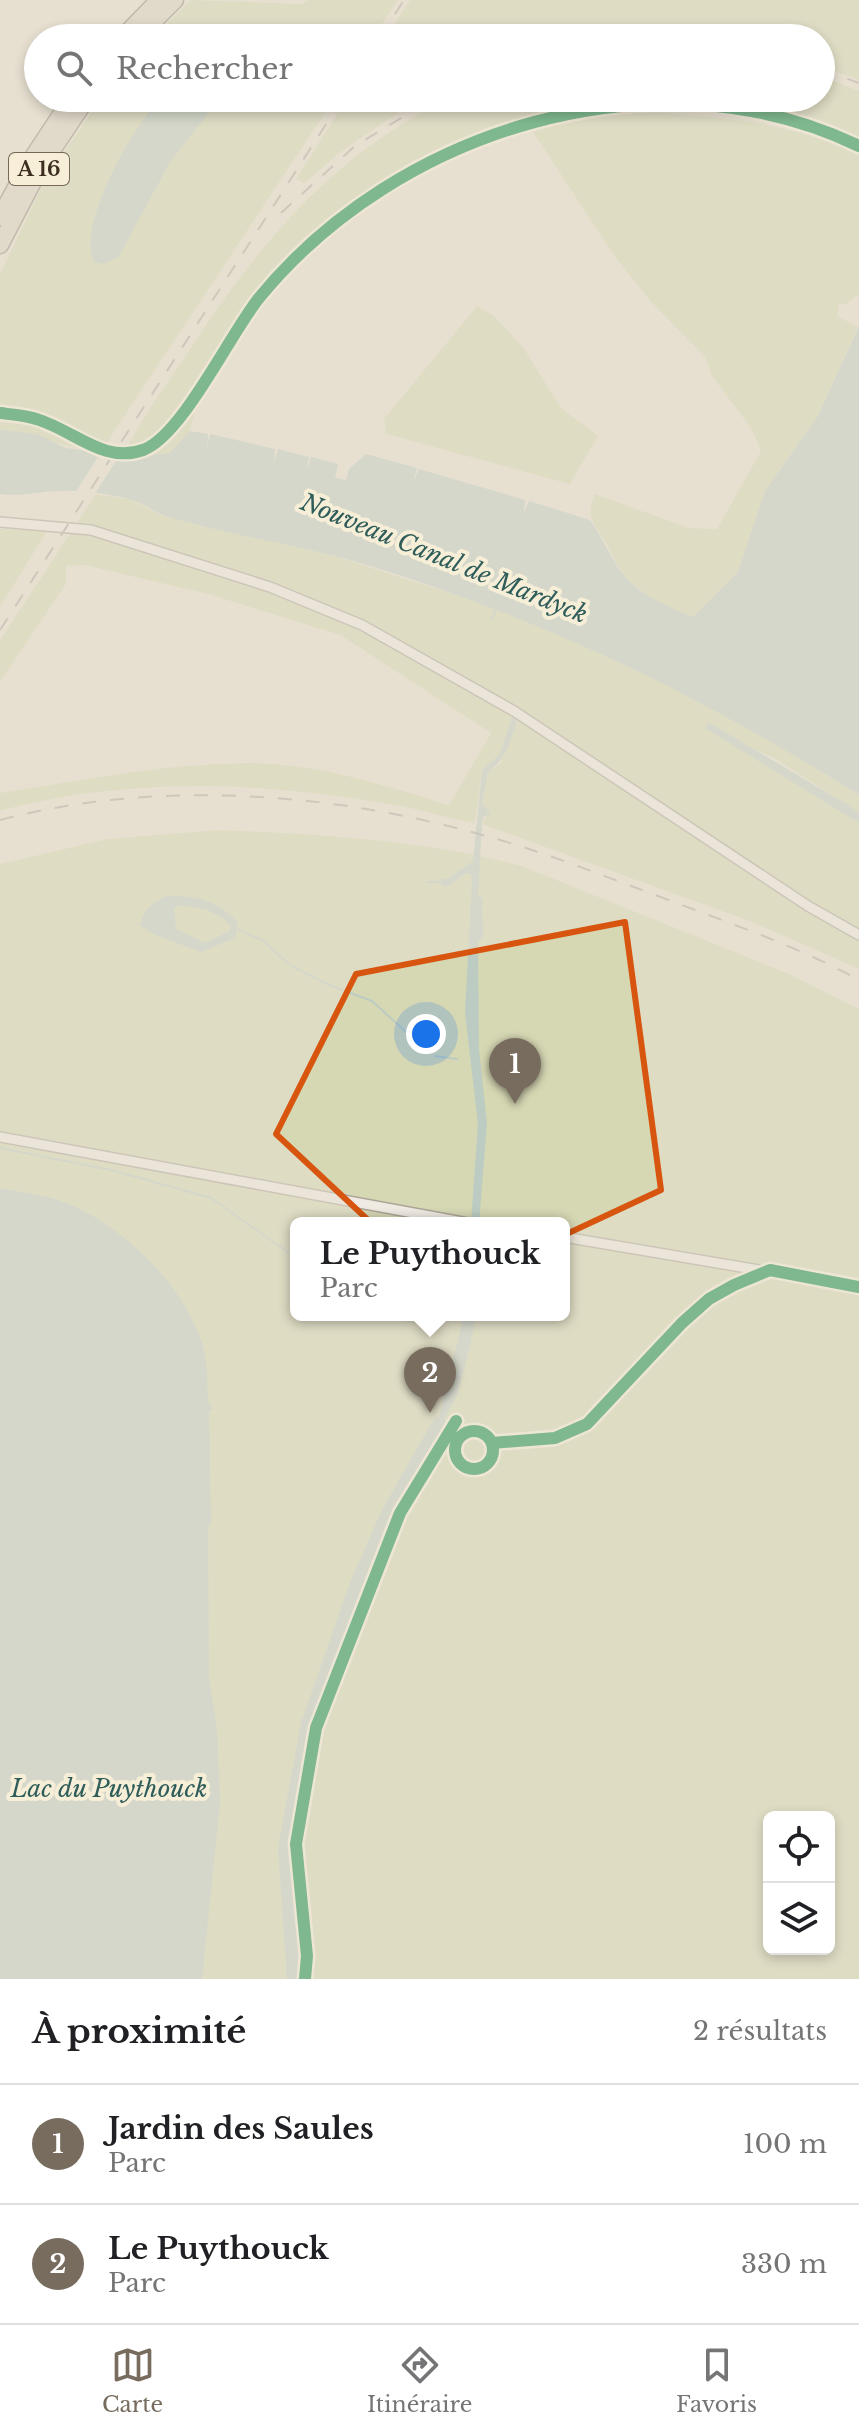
<!DOCTYPE html>
<html lang="fr">
<head>
<meta charset="utf-8">
<style>
  :root { --surface:#fff; --page:#f6f6f6; --text:#202124; --muted:#757577; --line:#e0e0e0; --accent:#786c5e }
  body { margin:0; font-family:"Libre Baskerville",serif; background:var(--page); color:var(--text) }
  .controls { position:absolute; right:24px; bottom:24px; display:grid; overflow:hidden; border-radius:12px; box-shadow:0 4px 12px #0003 }
  .controls button { width:72px; height:72px; display:grid; place-items:center; padding:0; border:0; border-bottom:2px solid var(--line); background:var(--surface); color:var(--text); font:40px sans-serif }
  .you { position:absolute; left:426px; top:1034px; width:28px; height:28px; margin:-20px; border:6px solid #fff; border-radius:50%; background:#1a73e8; box-shadow:0 0 0 12px #1a73e833 }
  .badge { display:grid; place-items:center; width:52px; height:52px; border-radius:50%; background:var(--accent); color:#fff; font-size:26px; font-weight:700 }
  .pin { position:absolute; translate:-50% -66px; filter:drop-shadow(0 2px 4px #0008) }
  .pin::after { content:''; position:absolute; top:42px; width:28px; height:24px; background:inherit; clip-path:polygon(0 0,100% 0,50% 100%) }
  .popup { position:absolute; left:290px; top:1217px; width:280px; height:104px; box-sizing:border-box; display:grid; place-content:center; border-radius:12px; background:var(--surface); filter:drop-shadow(0 2px 6px #0005); font-size:26px; white-space:nowrap; color:var(--muted) }
  .popup b { font-size:30px; color:var(--text) }
  .popup::after { content:''; position:absolute; left:50%; top:100%; margin-left:-16px; border:16px solid transparent; border-top-color:var(--surface) }
  .list { margin:0; padding:0; list-style:none }
  h2 { display:flex; justify-content:space-between; align-items:center; height:104px; margin:0; padding:0 32px; font-size:34px }
  h2 small { font-size:26px; font-weight:400; color:var(--muted) }
  .list li { display:grid; grid-template-columns:52px 1fr auto; gap:24px; align-items:center; box-sizing:border-box; height:120px; padding:0 32px; border-top:2px solid var(--line) }
  .list b { display:block; font-size:30px; white-space:nowrap }
  .list p { margin:0; font-size:26px; white-space:nowrap; color:var(--muted) }
  .list em { font-size:26px; font-style:normal; color:var(--muted) }
  .icon { flex:none; width:44px; height:44px; fill:none; stroke:currentColor; stroke-width:2; stroke-linecap:round; stroke-linejoin:round }
  .map { position:relative; flex:none; width:859px; height:1979px; overflow:hidden }
  .search { position:absolute; background:var(--surface); box-shadow:0 4px 12px #0003; left:24px; right:24px; top:24px; height:88px; display:flex; align-items:center; gap:20px; box-sizing:border-box; padding:0 28px; border-radius:44px; color:var(--muted); font-size:30px }
  .sheet { height:344px; background:var(--surface) }
  nav { display:flex; justify-content:space-around; align-items:center; box-sizing:border-box; height:112px; border-top:2px solid var(--line); background:var(--surface); font-size:22px; color:var(--muted) }
  nav a { display:grid; justify-items:center; gap:4px }
  nav .on { color:var(--accent) }
  .map>svg:first-child { display:block }
  .green { fill:#d6d7b3; fill-rule:evenodd }
  .water { fill:#bcccc2; fill-rule:evenodd }
  .pier { fill:#e7e0d1 }
  .lines { fill:none; stroke-linecap:round; stroke-linejoin:round }
  .stream { stroke:#bcccc2; stroke-width:2 }
  .street-casing { stroke:#ada599; stroke-width:12 }
  .highway-casing { stroke:#928b80; stroke-width:19 }
  .street { stroke:#efebe3; stroke-width:9 }
  .highway { stroke:#dad1c2; stroke-width:16 }
  .rail { stroke:#afaaa2; stroke-width:2; stroke-dasharray:14 14; stroke-linecap:butt }
  .cycleway-casing { stroke:#f7eed8; stroke-width:17 }
  .cycleway { stroke:#00873e; stroke-width:12 }
  .marked { fill:none; stroke:#d7550e; stroke-width:6; stroke-linejoin:round }
  .labels { text-anchor:middle; dominant-baseline:central; stroke-width:8; stroke-linejoin:round; paint-order:stroke }
  .shield { fill:#f7eed8; stroke:#756857; stroke-width:2 }
  .shield-label { font-size:20px; font-weight:bold; fill:#3d2e20 }
  .water-label { font-size:24px; font-style:italic; fill:#2f5d5a; stroke:#f7eed8 }
</style>
</head>
<body>
<div class="map">
<svg width="859" height="1979" viewBox="0 0 859 1979">
  <rect width="100%" height="100%" fill="#e7e0d1"/>
  <path class="green" d="M191,0L301,4L308,0H398L373,38H152Z
    M410,0H859V80L821,66V38H385Z
    M821,76L859,91V140C815,123 771,108 725,102C575,84 399,149 291,254C248,297 218,351 183,400L195,411L190,431L170,454L123,456C140,421 162,390 184,358C255,249 330,155 450,98H821Z
    M101,98H335L100,453C64,447 37,434 0,430V274L45,180Z
    M347,98H420L339,153L305,183L296,179Z
    M637,112C714,116 788,120 859,155V294L846,304H839L837,316L858,327L818,416L765,491L738,572L693,618C667,606 639,595 621,571C614,561 610,549 603,538C592,521 586,515 595,494L689,528L717,529L761,451L751,428L712,376L705,357L652,303L615,257L533,132L562,121Z
    M477,306L493,315L523,347L561,408L598,436L570,484L386,434L384,419Z
    M96,494L132,500L163,516L325,553L488,605L579,643L675,688L754,730L859,795V813L776,759L706,728L859,823V969L752,922L482,824L486,816L482,805L488,772L501,763L504,744L500,754L482,770L475,823C449,819 425,810 399,806C268,782 129,776 0,811V793C84,780 168,763 253,763C320,764 386,786 449,805L491,733L340,635L208,594L84,565L66,566V584L0,682V640Z
    M0,529L47,531L0,607Z
    M219,830C320,834 424,840 522,866L787,973L859,1009V1979H0V864L107,839ZM296,1223H564V1315H296ZM769,1817H829V1949H769Z"/>
  <path class="water" d="M162,98H220L170,162L119,256L104,264L94,262C76,226 134,123 162,98Z
    M859,326V795C702,696 538,616 360,563C296,544 228,535 165,516C153,512 144,503 132,500C111,494 82,490 60,491C39,491 22,497 0,494V430L37,434L66,448L132,457L170,453L190,431L208,434L207,448L210,434L275,449L274,464L278,449L309,457L307,471L311,457L338,464L335,478L346,480L349,469L366,454L417,468L413,482L419,469L525,500L524,513L529,501L590,520C601,536 609,553 619,569C636,594 667,606 693,617L738,572L765,491L818,416Z
    M512,717L517,720C510,743 507,758 488,772L482,804L491,814L483,817L482,824L478,897L482,898L483,935L478,943L479,1049L487,1124L479,1223H471L478,1124L465,1013L472,881L471,874L466,873L448,886H441V879H448L473,861L482,770L500,754Z
    M708,722L848,805L859,813V823L705,728Z
    M167,896C196,896 218,900 238,923L235,938L201,952L153,934L140,925C144,909 153,902 167,896ZM179,905L205,909L222,917L231,926L230,931L205,943L176,929L174,908Z
    M0,1188C22,1193 46,1195 66,1203C123,1225 187,1288 203,1347C208,1364 207,1384 208,1402L213,1409L209,1411L211,1523L208,1526L209,1677L217,1730L220,1802L202,1979H0Z
    M464,1315H476L470,1346L457,1395L444,1419L446,1422L392,1509L358,1596L314,1729L292,1844L302,1961L300,1979H287L278,1848L301,1723L351,1580L382,1510L435,1417H439Z"/>
  <path class="pier" d="M103,449L122,452L92,498L73,496Z"/>
  <g class="lines">
    <path class="stream" d="M492,619L497,607
      M427,882H442
      M238,930L262,940L290,965L329,985L372,1001L428,1052
      M435,1056L457,1059
      M0,1148L111,1170L211,1198L296,1258"/>
    <g class="street-casing">
      <path id="street" d="M0,413C16,415 33,416 47,423C78,435 107,463 143,450C182,436 230,334 259,298C397,129 657,48 859,146
        M0,522L91,530L270,587L362,625L514,711L808,906L859,935
        M0,1137L468,1223
        M564,1237L859,1287"/>
    </g>
    <g class="highway-casing">
      <path id="highway" d="M122,38L159,0
        M137,38L175,0
        M0,217L31,160L72,98
        M0,245L39,170L87,98"/>
    </g>
    <use href="#street" class="street"/>
    <use href="#highway" class="highway"/>
    <path class="rail" d="M380,38L404,0
      M821,69L859,83
      M281,213L355,146L434,98
      M0,630L343,98
      M0,820C156,779 332,792 486,836C544,852 601,875 658,896C726,922 795,945 859,980"/>
    <g class="cycleway-casing">
      <path id="cycleway" d="M0,413C16,415 33,416 47,423C78,435 107,463 143,450C182,436 230,334 259,298C397,129 657,48 859,146
        M455 1450a19 19 0 1 1 38 0a19 19 0 1 1-38 0Z
        M492,1443L555,1438L587,1424L682,1323L709,1299L734,1285L770,1270L859,1287
        M305,1979L307,1956L296,1844L316,1728L400,1513L456,1421"/>
    </g>
    <use href="#cycleway" class="cycleway"/>
  </g>
  <path d="M0 0H859V1979H0ZM625,922L661,1190L444,1291L276,1134L356,974Z" fill="#e7e0d1" fill-opacity=".55" fill-rule="evenodd"/>
  <path class="marked" d="M625,922L661,1190L444,1291L276,1134L356,974Z"/>
  <g class="labels">
    <rect class="shield" x="9" y="153" width="60" height="32" rx="6"/>
    <g class="shield-label">
      <text x="39" y="169">A 16</text>
    </g>
    <g class="water-label">
      <text transform="translate(444 558) rotate(22)">Nouveau Canal de Mardyck</text>
      <text x="109" y="1788">Lac du Puythouck</text>
    </g>
  </g>
</svg>
<div class="controls">
<button><svg class="icon" aria-label="locate" viewBox="0 0 24 24"><circle cx="12" cy="12" r="6"/><path d="M12 2v4M12 18v4M2 12h4M18 12h4"/></svg></button>
<button><svg class="icon" aria-label="layers" viewBox="0 0 24 24"><path d="M12 4l9 5-9 5-9-5zM3 14l9 5 9-5"/></svg></button>
</div>
<div class="you"></div>
<div class="pin badge" style="left:515px;top:1104px">1</div>
<div class="pin badge" style="left:430px;top:1413px">2</div>
<div class="popup"><b>Le Puythouck</b>Parc</div>
<div class="search"><svg class="icon" aria-label="search" viewBox="0 0 24 24"><circle cx="10" cy="10" r="6"/><path d="M15 15l6 6"/></svg>Rechercher</div>
</div>
<section class="sheet">
<h2>À proximité<small>2 résultats</small></h2>
<ul class="list">
<li><span class="badge">1</span><div><b>Jardin des Saules</b><p>Parc</p></div><em>100 m</em></li>
<li><span class="badge">2</span><div><b>Le Puythouck</b><p>Parc</p></div><em>330 m</em></li>
</ul>
</section>
<nav>
<a class="on"><svg class="icon" aria-label="map" viewBox="0 0 24 24"><path d="M3 6l6-2 6 2 6-2v14l-6 2-6-2-6 2zM9 4v14M15 6v14"/></svg>Carte</a>
<a><svg class="icon" aria-label="directions" viewBox="0 0 24 24"><path d="M12 3l9 9-9 9-9-9zM9 14v-3h6M13 9l2 2-2 2"/></svg>Itinéraire</a>
<a><svg class="icon" aria-label="saved" viewBox="0 0 24 24"><path d="M7 4h10v16l-5-4-5 4z"/></svg>Favoris</a>
</nav>
</body>
</html>
